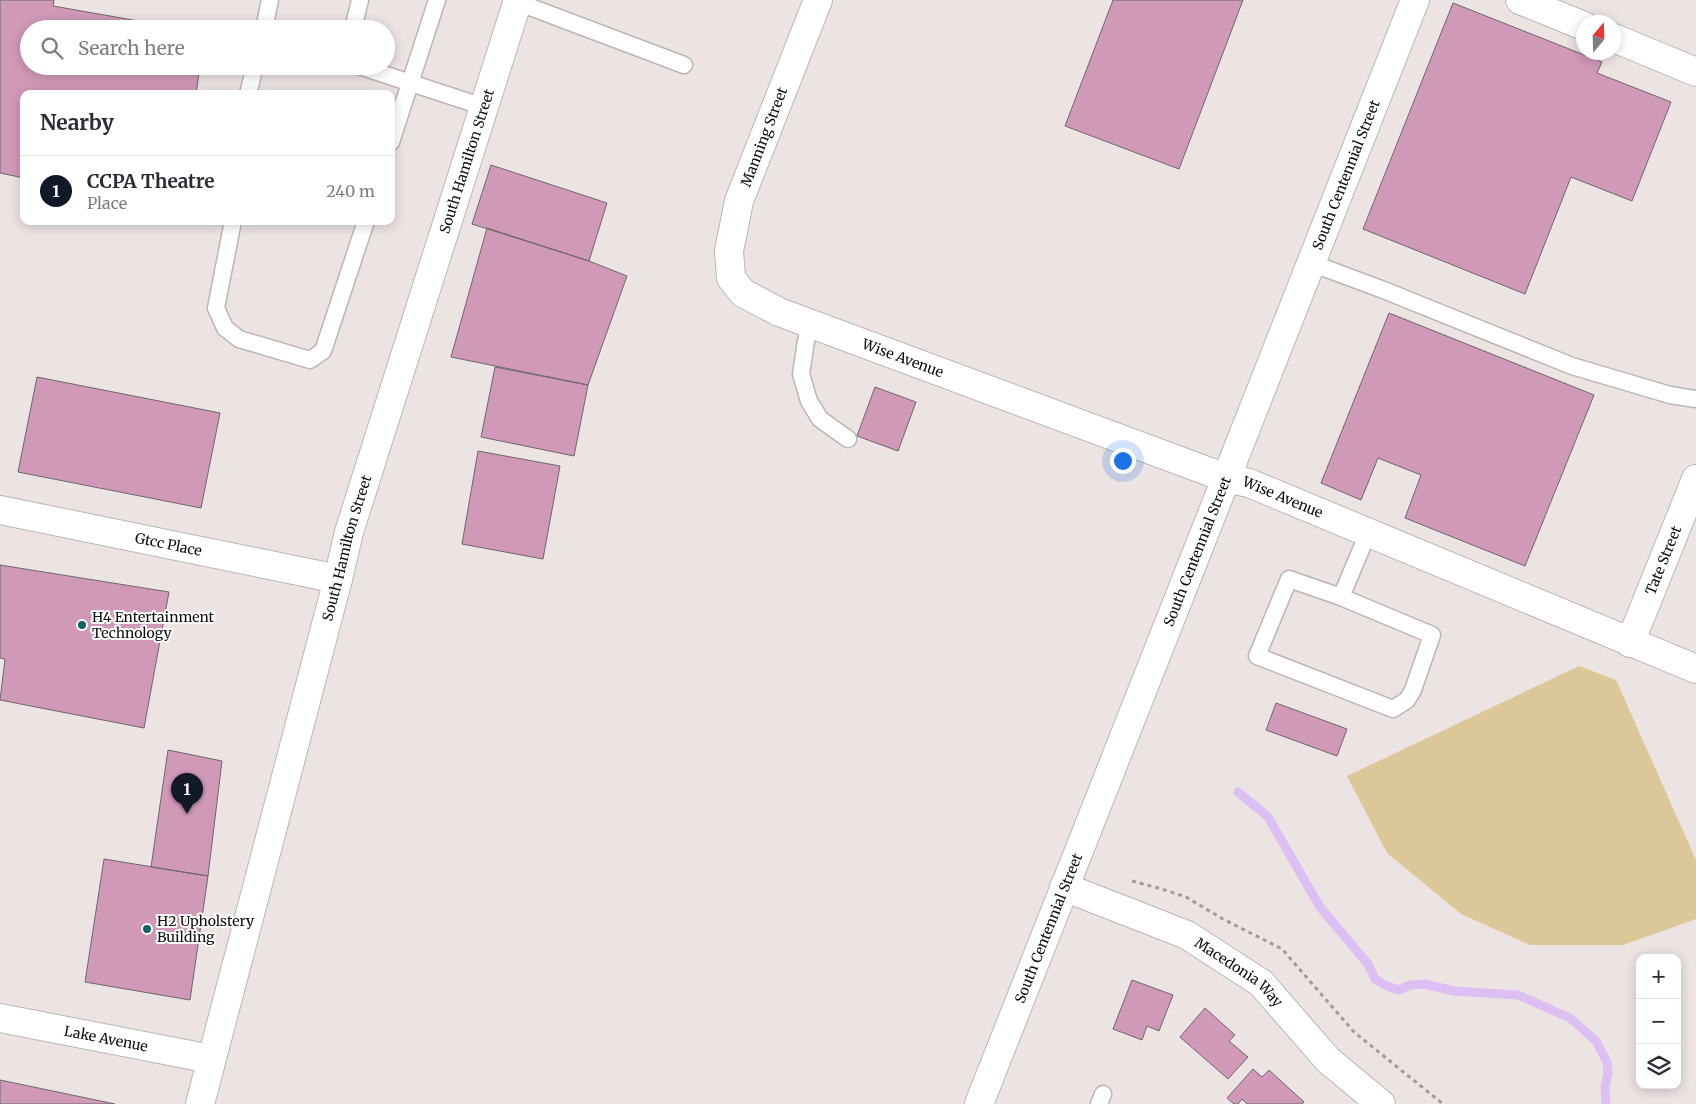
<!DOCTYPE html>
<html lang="en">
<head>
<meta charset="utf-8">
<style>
  :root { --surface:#fff; --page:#f2f2f3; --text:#2b2b33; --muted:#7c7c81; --line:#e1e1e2; --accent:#111827 }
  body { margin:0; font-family:Merriweather,serif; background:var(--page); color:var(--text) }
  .controls { position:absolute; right:15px; bottom:15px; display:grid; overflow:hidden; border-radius:10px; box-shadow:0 2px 12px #0003 }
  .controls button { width:45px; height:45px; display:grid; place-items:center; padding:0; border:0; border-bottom:1px solid var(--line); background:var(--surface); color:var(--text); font:25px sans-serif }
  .compass { position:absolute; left:1576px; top:15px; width:45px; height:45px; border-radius:50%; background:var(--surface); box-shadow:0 2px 12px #0003; rotate:19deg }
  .you { position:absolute; left:1122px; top:460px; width:18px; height:18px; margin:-12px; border:4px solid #fff; border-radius:50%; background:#1a73e8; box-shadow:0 0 0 8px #1a73e833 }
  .badge { display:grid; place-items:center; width:32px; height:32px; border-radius:50%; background:var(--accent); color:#fff; font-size:16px; font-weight:700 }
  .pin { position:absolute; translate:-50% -41px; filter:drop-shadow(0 1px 2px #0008) }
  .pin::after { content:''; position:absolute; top:26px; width:18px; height:15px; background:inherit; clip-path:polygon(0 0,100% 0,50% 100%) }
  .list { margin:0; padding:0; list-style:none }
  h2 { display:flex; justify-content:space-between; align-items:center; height:65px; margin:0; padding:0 20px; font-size:21px }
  h2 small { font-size:16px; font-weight:400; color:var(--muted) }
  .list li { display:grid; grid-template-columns:32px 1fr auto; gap:15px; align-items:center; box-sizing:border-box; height:70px; padding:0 20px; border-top:1px solid var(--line) }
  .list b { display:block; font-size:19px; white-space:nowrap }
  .list p { margin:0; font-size:16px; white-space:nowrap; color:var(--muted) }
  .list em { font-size:16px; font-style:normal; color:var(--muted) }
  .icon { flex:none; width:28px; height:28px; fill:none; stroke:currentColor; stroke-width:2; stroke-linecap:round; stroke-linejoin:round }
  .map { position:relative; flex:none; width:1696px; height:1104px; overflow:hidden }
  .search { position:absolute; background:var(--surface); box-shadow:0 2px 12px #0003; left:20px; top:20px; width:375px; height:55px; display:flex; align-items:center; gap:12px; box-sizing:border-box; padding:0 18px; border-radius:28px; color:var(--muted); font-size:19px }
  .panel { position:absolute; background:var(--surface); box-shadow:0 2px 12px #0003; left:20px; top:90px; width:375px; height:135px; border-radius:10px }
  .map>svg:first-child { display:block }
  .green { fill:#dbc797 }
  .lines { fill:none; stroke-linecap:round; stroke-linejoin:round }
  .stream { stroke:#ddbff3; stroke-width:9 }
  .building { fill:#d199b8; stroke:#6d676a }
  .lane-casing { stroke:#bdb5b4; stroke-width:19 }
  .street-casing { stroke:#bdb5b4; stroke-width:30 }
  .secondary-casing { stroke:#bdb5b4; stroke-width:30 }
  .path { stroke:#a29b9b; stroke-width:3; stroke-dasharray:4 4; stroke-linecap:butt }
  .lane { stroke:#fff; stroke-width:16 }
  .street { stroke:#fff; stroke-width:28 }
  .secondary { stroke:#fff; stroke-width:28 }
  .poi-dot { fill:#12616a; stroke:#fff; stroke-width:2 }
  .labels { text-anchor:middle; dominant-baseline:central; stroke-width:4; stroke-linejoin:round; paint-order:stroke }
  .street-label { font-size:14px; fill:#0f0d0c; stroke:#fff }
  .poi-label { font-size:14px; fill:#0f0d0c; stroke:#fff; text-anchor:start }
</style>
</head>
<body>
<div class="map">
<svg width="1696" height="1104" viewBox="0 0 1696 1104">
  <rect width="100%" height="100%" fill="#ece3e3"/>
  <path class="green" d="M1579,666L1616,680L1696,860V919L1623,945H1530L1461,914L1387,853L1347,776Z"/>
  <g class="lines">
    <path class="stream" d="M1238,792L1268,817L1320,907L1368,964L1375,979L1385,985L1398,990L1410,985L1424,984L1454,991L1518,995L1570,1018L1596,1041L1607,1062L1608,1073L1605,1087L1606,1104"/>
  </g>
  <path class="building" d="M0,0H54L53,6L184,29H29V66H200L196,94H24V178L0,173Z
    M1113,0H1243L1179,169L1065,126Z
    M1453,3L1602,62L1597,73L1671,102L1632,201L1571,177L1525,294L1363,229Z
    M491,165L607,203L589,261L472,224Z
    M487,228L589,261L627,276L588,385L451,357Z
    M1389,313L1594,395L1525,566L1405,518L1421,475L1378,458L1361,500L1321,483Z
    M495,367L588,385L574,456L481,437Z
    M37,377L220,413L201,508L18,472Z
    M875,387L916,402L898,451L857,436Z
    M478,451L560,466L543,559L462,544Z
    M0,565L169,592L144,728L0,700L5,659L0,658Z
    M1276,703L1347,729L1337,756L1266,730Z
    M168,750L222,761L208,876L151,867Z
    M104,859L208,876L190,1000L85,982Z
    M1132,980L1173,995L1159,1031L1147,1026L1142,1040L1113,1029Z
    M1205,1008L1235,1035L1229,1041L1248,1057L1228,1079L1180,1037Z
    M1253,1069L1262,1077L1269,1070L1304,1102L1302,1104H1247L1242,1099L1238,1104H1234L1227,1098Z
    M0,1080L115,1104H0Z"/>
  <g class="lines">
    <g class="lane-casing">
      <path id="lane" d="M517,2L684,65
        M264,29L270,0
        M353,29L360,0
        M359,66L484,107
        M248,94L255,66
        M391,142L437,0
        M233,221L216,308L225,328L239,339L310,360L323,351L366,221
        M1311,263L1381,289L1572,366L1670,395L1696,399
        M810,324L806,341L801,374L809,401L820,419L848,439
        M1341,597L1432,635L1413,690L1407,700L1393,709L1257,656L1289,579L1341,597L1368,533
        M1099,1104L1103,1094"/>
    </g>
    <g class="street-casing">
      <g id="street">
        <path id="s1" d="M818,0L739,201L729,251L731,278L743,293L779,312L1226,478L1249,483L1696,669"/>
        <path d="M1520,0L1584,26"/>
        <path d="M1614,38L1696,72"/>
        <path id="s2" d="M0,510L338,579"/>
        <path id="s3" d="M1630,643L1696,479"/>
        <path id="s4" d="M1064,887L1187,935L1261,983L1328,1060L1381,1104"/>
        <path id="s5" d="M0,1018L211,1059"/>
      </g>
    </g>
    <g class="secondary-casing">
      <g id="secondary">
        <path id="s6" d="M200,1104L338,579L349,532L518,0"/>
        <path id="s7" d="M979,1104L1415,0"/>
      </g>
    </g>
    <path class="path" d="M1132,881L1162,889L1186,897L1223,919L1282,949L1354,1032L1443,1104"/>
    <use href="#lane" class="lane"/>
    <use href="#street" class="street"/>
    <use href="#secondary" class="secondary"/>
  </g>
  <g class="poi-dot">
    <circle cx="82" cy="625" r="5"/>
    <circle cx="147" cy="929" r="5"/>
  </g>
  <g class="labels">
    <g class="street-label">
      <text transform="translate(764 137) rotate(-69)">Manning Street</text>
      <text stroke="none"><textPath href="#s6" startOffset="980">South Hamilton Street</textPath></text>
      <text stroke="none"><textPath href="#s7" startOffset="999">South Centennial Street</textPath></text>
      <text stroke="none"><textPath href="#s1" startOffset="486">Wise Avenue</textPath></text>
      <text stroke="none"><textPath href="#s1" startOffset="891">Wise Avenue</textPath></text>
      <text stroke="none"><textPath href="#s2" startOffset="172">Gtcc Place</textPath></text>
      <text stroke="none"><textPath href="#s6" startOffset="575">South Hamilton Street</textPath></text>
      <text stroke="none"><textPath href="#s7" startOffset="594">South Centennial Street</textPath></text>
      <text stroke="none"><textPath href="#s3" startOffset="89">Tate Street</textPath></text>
      <text stroke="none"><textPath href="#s7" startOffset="189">South Centennial Street</textPath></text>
      <text stroke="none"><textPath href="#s4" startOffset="196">Macedonia Way</textPath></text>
      <text stroke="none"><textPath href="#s5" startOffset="108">Lake Avenue</textPath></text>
    </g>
    <g class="poi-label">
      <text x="92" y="617">H4 Entertainment<tspan x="92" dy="16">Technology</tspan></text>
      <text x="157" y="921">H2 Upholstery<tspan x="157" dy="16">Building</tspan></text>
    </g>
  </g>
</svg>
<div class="controls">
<button>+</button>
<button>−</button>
<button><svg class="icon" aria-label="layers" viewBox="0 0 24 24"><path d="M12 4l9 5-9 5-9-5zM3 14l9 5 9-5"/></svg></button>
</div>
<svg class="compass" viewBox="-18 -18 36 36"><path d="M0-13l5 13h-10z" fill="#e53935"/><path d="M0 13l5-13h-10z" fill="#7c7c81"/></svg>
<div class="you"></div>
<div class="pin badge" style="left:187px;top:814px">1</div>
<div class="search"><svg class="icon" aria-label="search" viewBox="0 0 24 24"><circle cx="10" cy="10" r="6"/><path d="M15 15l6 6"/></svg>Search here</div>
<section class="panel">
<h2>Nearby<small></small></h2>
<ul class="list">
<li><span class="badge">1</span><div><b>CCPA Theatre</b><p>Place</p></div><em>240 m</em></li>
</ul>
</section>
</div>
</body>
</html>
